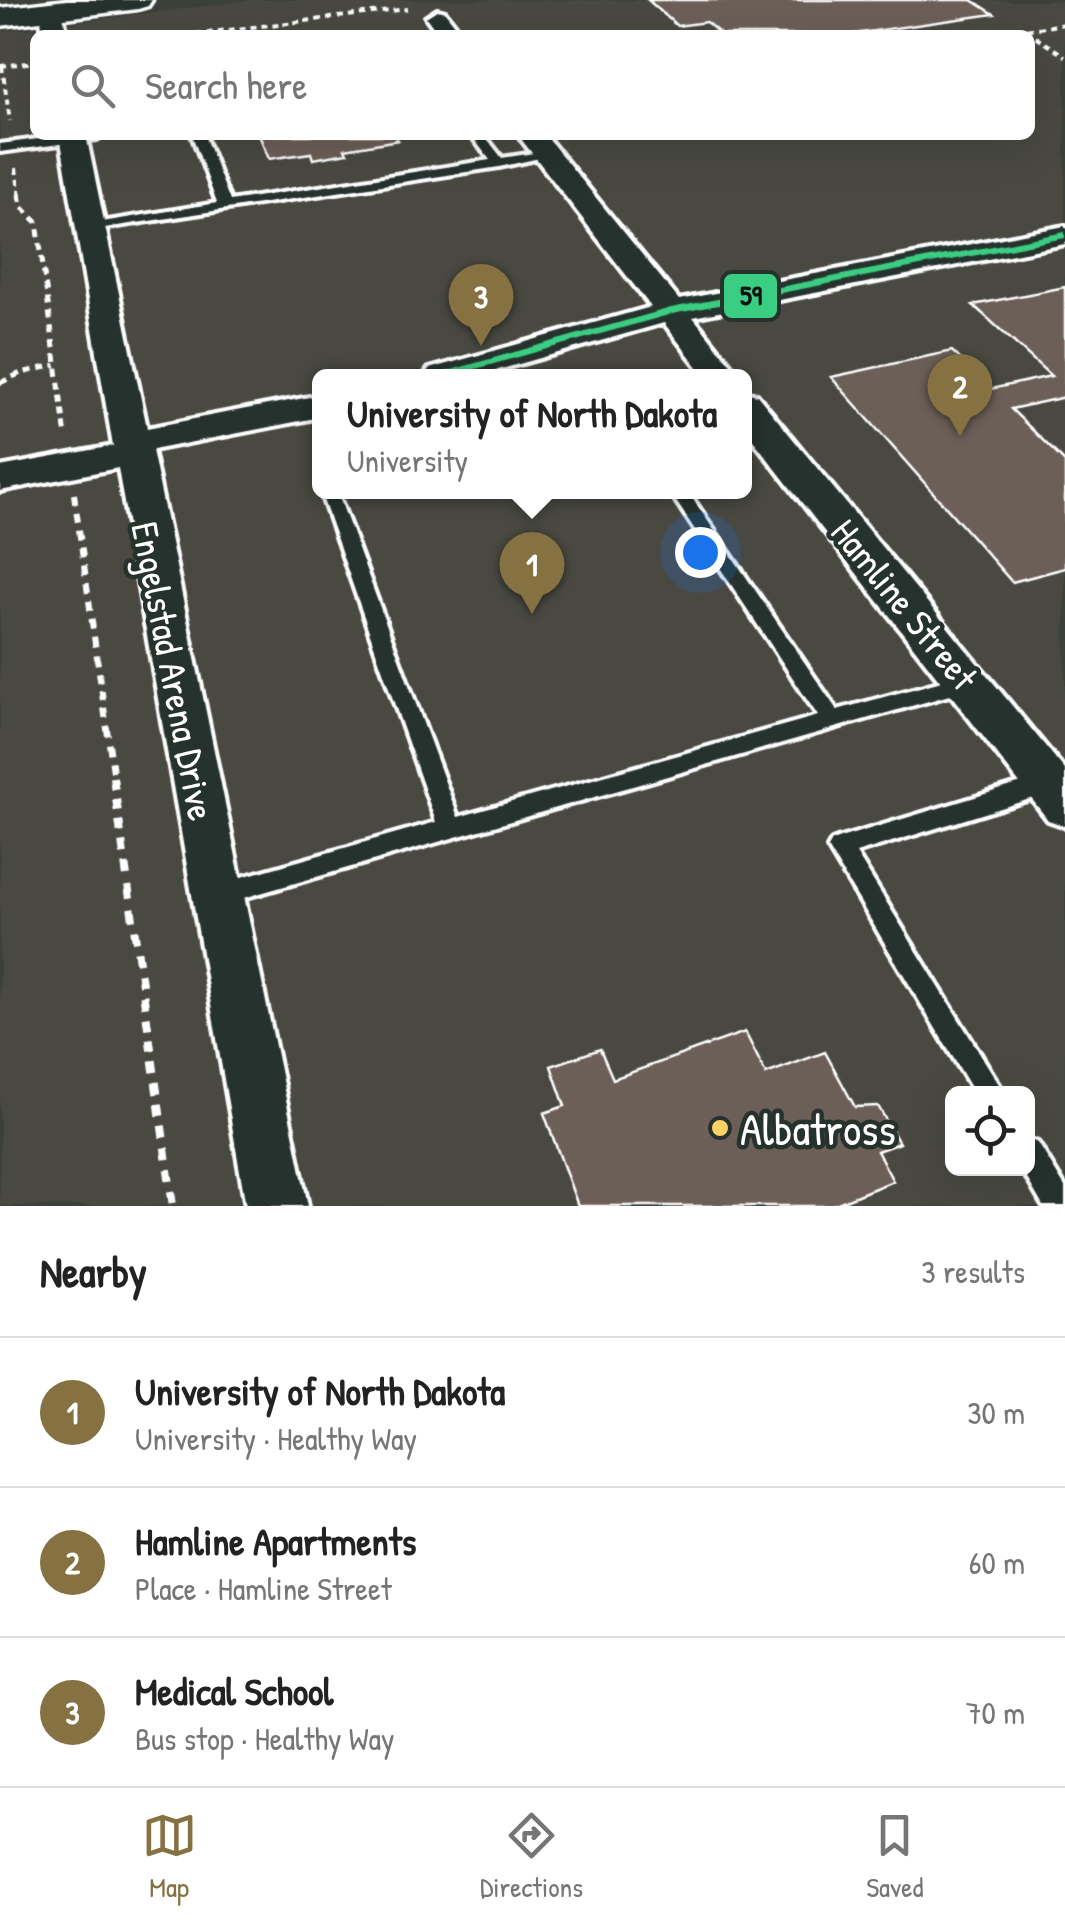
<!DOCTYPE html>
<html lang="en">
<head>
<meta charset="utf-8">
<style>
  :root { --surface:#fff; --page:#f6f6f6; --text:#222; --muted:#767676; --line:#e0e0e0; --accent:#857141 }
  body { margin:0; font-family:"Patrick Hand",sans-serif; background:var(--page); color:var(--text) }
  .controls { position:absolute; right:30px; bottom:30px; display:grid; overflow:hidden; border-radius:15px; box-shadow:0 10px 40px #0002 }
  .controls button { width:90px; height:90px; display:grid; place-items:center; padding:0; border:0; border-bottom:2px solid var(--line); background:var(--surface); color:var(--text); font:50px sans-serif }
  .you { position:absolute; left:700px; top:552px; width:35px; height:35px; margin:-25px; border:8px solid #fff; border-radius:50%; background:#1a73e8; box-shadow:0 0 0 15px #1a73e833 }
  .badge { display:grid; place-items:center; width:65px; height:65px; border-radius:50%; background:var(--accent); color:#fff; font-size:32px; font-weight:700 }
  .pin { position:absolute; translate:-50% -82px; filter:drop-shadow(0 2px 5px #0008) }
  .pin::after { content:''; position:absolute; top:52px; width:35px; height:30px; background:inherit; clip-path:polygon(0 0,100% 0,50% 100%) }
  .popup { position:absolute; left:312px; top:369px; width:440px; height:130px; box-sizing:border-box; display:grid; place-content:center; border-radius:15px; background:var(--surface); filter:drop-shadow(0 2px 8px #0005); font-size:32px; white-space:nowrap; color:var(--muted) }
  .popup b { font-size:38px; color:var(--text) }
  .popup::after { content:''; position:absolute; left:50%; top:100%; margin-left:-20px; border:20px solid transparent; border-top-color:var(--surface) }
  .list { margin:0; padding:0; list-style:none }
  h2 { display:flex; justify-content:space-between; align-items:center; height:130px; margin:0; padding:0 40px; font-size:42px }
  h2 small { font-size:32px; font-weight:400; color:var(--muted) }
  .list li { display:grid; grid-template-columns:65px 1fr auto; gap:30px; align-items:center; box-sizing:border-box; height:150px; padding:0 40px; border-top:2px solid var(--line) }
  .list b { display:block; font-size:38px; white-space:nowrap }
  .list p { margin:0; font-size:32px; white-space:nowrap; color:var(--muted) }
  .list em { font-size:32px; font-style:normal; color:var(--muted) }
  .icon { flex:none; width:55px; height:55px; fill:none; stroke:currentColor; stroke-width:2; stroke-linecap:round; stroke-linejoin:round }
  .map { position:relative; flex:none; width:1065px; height:1206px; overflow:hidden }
  .search { position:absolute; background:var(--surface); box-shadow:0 10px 40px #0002; left:30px; right:30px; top:30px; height:110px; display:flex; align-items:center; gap:25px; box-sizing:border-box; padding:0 35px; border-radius:15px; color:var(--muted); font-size:38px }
  .sheet { height:580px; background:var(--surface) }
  nav { display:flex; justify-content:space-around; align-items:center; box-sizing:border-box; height:140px; border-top:2px solid var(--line); background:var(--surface); font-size:28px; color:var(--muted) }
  nav a { display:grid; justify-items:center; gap:5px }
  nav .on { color:var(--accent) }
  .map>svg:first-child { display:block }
  .built { fill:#4a4943; fill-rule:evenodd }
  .building { fill:#6c5f59; stroke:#fff; stroke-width:2.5 }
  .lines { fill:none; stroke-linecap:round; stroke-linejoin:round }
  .lane-casing { stroke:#fff; stroke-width:8 }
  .street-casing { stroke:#fff; stroke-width:8 }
  .highway-casing { stroke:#fff; stroke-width:7 }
  .path-far3 { stroke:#fff; stroke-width:4; stroke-dasharray:6 5; stroke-linecap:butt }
  .path-far2 { stroke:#fff; stroke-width:5; stroke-dasharray:8 6; stroke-linecap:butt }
  .path-far1 { stroke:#fff; stroke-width:6; stroke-dasharray:10 8; stroke-linecap:butt }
  .path { stroke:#fff; stroke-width:8; stroke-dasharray:12 10; stroke-linecap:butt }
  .lane { fill:#26332d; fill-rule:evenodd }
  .street { fill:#26332d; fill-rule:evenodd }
  .highway { fill:#26332d; fill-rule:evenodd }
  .bus-1-casing { stroke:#26332d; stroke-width:8 }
  .bus-1 { fill:#3ace82; fill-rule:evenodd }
  .poi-dot { fill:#ffd166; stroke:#26332d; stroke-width:4 }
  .labels { text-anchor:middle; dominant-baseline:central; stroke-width:9; stroke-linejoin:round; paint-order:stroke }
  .street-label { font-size:38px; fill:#fff; stroke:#26332d }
  .near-poi-label { font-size:45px; fill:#fff; stroke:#26332d; text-anchor:start }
  .line-badge { stroke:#26332d; stroke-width:4 }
  .pale-badge-label { font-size:28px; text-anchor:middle; font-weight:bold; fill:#111 }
</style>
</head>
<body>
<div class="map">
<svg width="1065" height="1206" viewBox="0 0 1065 1206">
  <rect width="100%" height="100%" fill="#3b403a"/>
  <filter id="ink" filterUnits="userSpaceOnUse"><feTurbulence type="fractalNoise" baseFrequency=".01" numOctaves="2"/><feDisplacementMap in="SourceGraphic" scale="20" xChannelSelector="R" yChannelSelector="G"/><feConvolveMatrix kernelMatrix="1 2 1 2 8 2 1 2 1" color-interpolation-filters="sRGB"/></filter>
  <g filter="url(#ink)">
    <path class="built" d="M252,0L1065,1V1206H0V32ZM35,35H1030V135H35ZM320,376H744V492H320ZM952,1094H1028V1168H952Z"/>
    <path class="building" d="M648,0H972L994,14L846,35H696L718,32L706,22L677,26Z
      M259,135H394L398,140L345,149L347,153L313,159L311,153L269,159Z
      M1065,287V397L1011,409L1065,462V568L1012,582L831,377L952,351L991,389L1051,376L973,305Z
      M745,1032L766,1074L825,1052L855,1107L878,1106L899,1143L877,1151L893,1181L830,1206H578L544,1113L565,1106L551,1066L600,1049L613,1079Z"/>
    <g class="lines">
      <g class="lane-casing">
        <path id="lane" d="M69,135H103L97,139L0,152V144Z
          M192,135H204L230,201L490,160L471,135H484L502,158L547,151L553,155L499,167L85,231V225L90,224L217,203Z
          M320,491L337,492L458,817L818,716L670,492H688L837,710L967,674L975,676L978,682L975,688L967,690L219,905L210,902L207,894L210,886L436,822Z
          M1048,775L1056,777L1059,784L1056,791L856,853L1005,1094H975L828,848L832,841L840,838Z
          M1028,1139L1038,1143L1065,1187V1206H1043L1021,1168H1028Z"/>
      </g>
      <g class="street-casing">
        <path id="street" d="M51,4L62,11L67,35H43L40,11Z
          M437,10L445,12L463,35H439L426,17Z
          M60,135H86L147,428L320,395V417L152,450L308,1206H246L118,468L0,491V467L113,446Z
          M518,135H545L679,300L1065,226V244L693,317L740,376H705L664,323L477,376H424L429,369L651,307Z
          M744,392L757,395L1065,770V826L1048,820L744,428Z"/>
      </g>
      <g class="highway-casing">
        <path id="highway" d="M67,0H152L148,6L138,9L0,26V8Z"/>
      </g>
      <path class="path-far3" d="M1065,24L1024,30L1065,56
        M185,35L407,9
        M1,66L35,62
        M2,66L10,121
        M16,168L20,197"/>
      <path class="path-far2" d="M19,194L21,206L37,222L66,437
        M0,383L21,373L56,365"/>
      <path class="path-far1" d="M74,494L114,779"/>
      <path class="path" d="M113,777L173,1206"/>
      <use href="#lane" class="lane"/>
      <use href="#street" class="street"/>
      <use href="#highway" class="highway"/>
      <g class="bus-1-casing">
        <path id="bus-1" d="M1065,232V238L672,314L451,376H436L437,374L671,308Z"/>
      </g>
      <use href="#bus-1" class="bus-1"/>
    </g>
  </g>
  <circle class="poi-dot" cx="720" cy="1128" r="10"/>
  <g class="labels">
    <g class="street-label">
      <text transform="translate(905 604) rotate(51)">Hamline Street</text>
      <text transform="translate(174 671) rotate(79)">Engelstad Arena Drive</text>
    </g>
    <g class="near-poi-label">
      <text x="740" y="1128">Albatross</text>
    </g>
  </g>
  <rect class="line-badge" x="722" y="272" width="57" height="48" rx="10" fill="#3ace82"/>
  <g class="pale-badge-label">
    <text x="751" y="305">59</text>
  </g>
</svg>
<div class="controls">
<button><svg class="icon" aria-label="locate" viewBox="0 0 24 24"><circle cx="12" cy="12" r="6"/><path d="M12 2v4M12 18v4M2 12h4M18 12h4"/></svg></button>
</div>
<div class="you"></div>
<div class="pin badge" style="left:532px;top:614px">1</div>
<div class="popup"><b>University of North Dakota</b>University</div>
<div class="pin badge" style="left:960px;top:436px">2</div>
<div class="pin badge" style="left:481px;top:346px">3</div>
<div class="search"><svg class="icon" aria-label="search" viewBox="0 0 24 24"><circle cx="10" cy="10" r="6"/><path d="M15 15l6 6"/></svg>Search here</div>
</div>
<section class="sheet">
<h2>Nearby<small>3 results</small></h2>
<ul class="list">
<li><span class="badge">1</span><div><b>University of North Dakota</b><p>University · Healthy Way</p></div><em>30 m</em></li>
<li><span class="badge">2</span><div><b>Hamline Apartments</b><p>Place · Hamline Street</p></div><em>60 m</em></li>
<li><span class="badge">3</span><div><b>Medical School</b><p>Bus stop · Healthy Way</p></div><em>70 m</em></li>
</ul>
</section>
<nav>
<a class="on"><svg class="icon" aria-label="map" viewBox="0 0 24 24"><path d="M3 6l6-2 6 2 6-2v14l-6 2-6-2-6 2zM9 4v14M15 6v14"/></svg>Map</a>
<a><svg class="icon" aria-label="directions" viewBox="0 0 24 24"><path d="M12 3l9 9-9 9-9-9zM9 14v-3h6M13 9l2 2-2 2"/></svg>Directions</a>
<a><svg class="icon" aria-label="saved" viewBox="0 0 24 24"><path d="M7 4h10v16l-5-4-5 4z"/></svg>Saved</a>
</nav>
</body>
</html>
